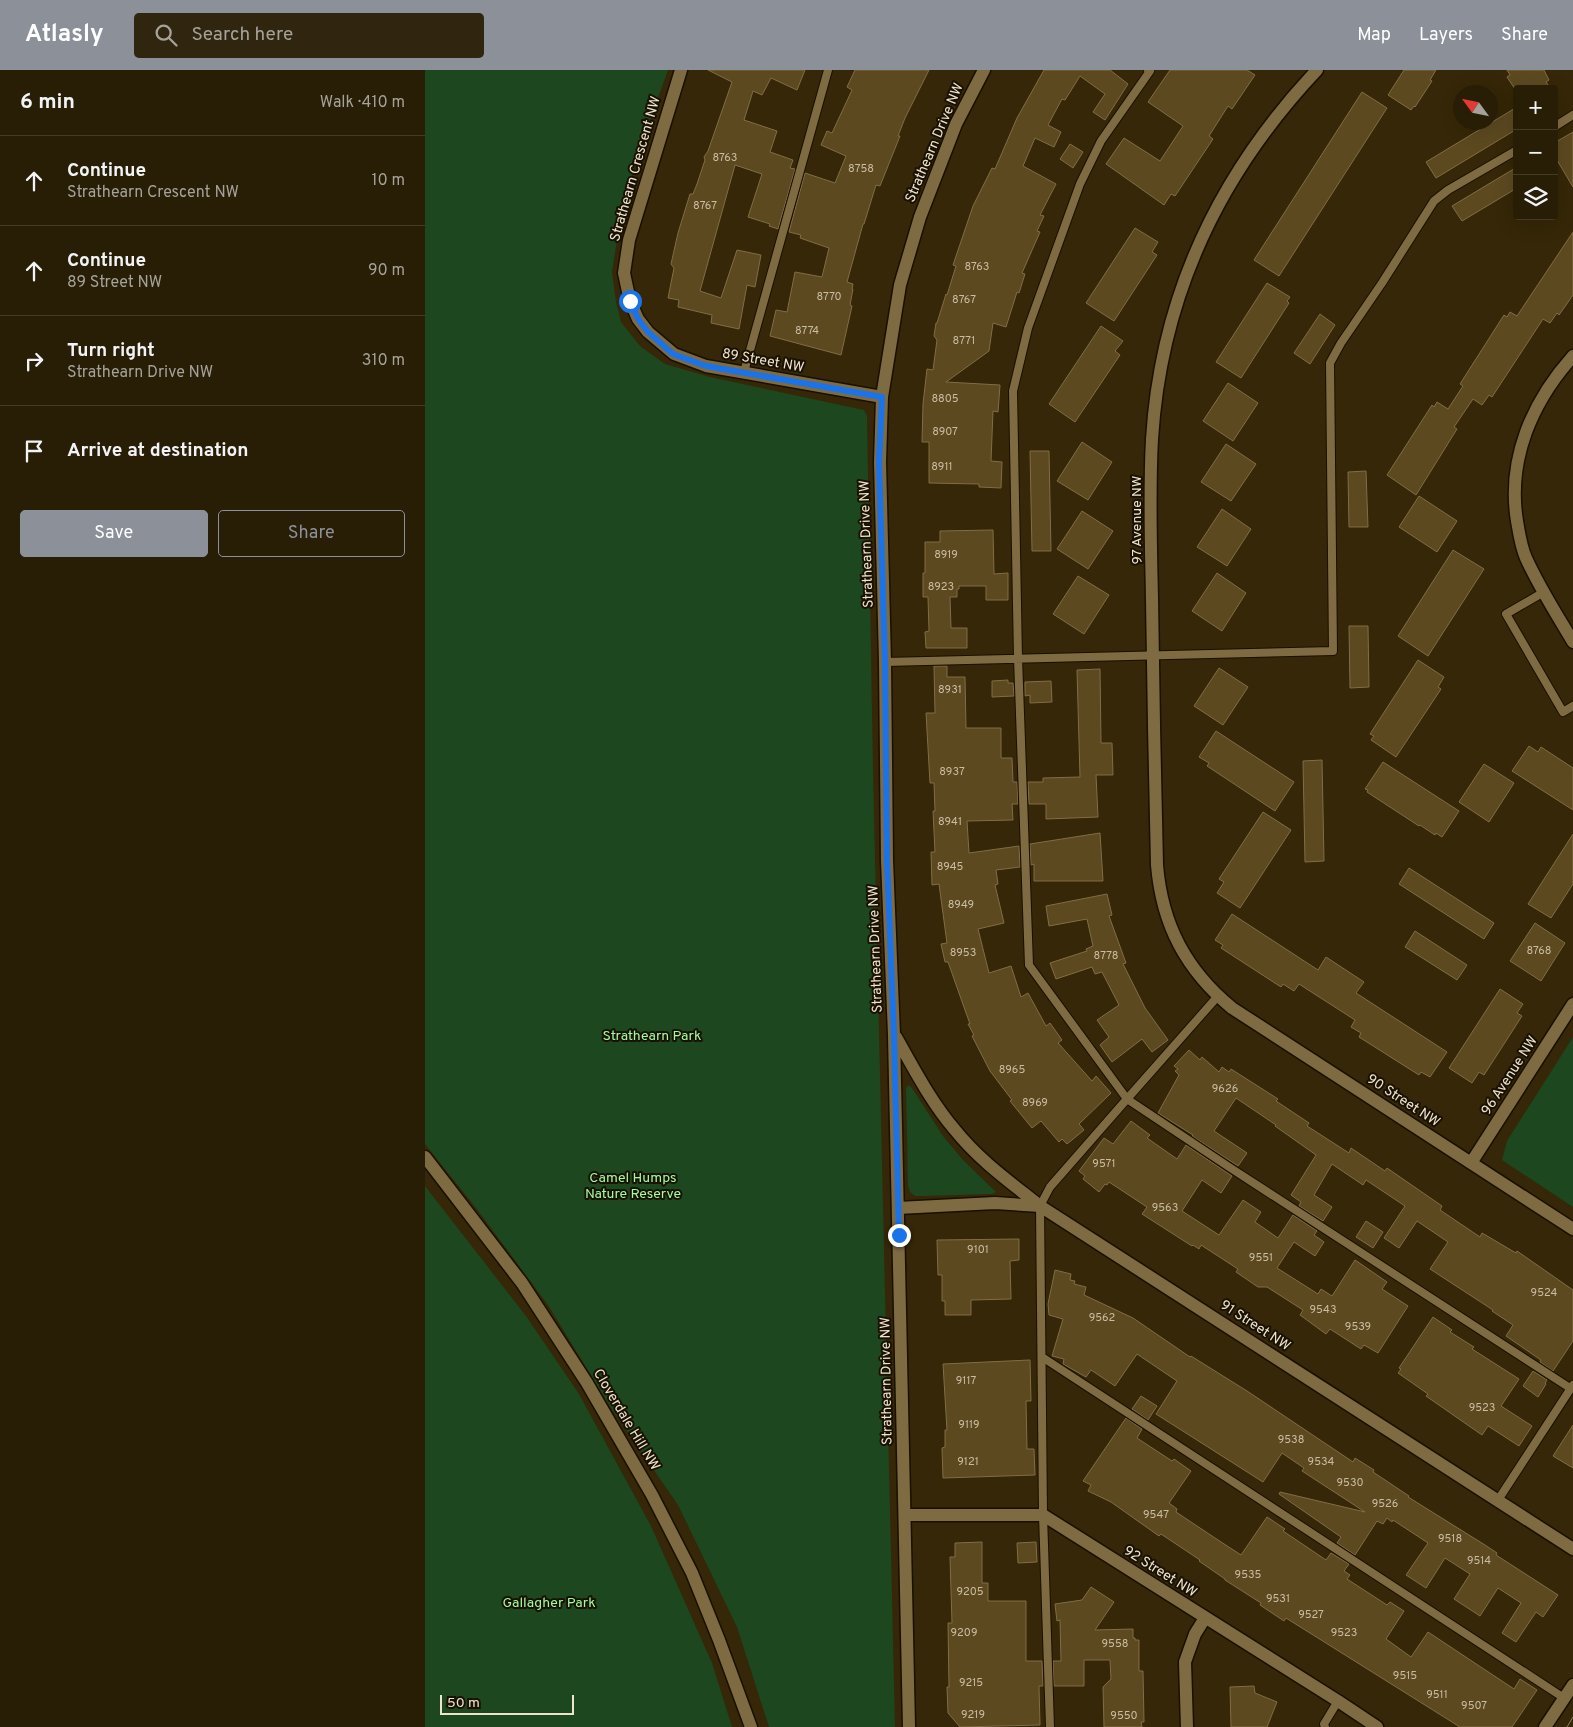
<!DOCTYPE html>
<html lang="en">
<head>
<meta charset="utf-8">
<style>
  :root { --surface:#281d05; --page:#30260f; --text:#f1f3f6; --muted:#a5a29a; --line:#443b27; --accent:#8c9099 }
  body { margin:0; font-family:Overpass,sans-serif; background:var(--page); color:var(--text) }
  .controls { position:absolute; right:15px; top:15px; display:grid; overflow:hidden; border-radius:5px; box-shadow:0 5px 20px #0002 }
  .controls button { width:45px; height:45px; display:grid; place-items:center; padding:0; border:0; border-bottom:1px solid var(--line); background:var(--surface); color:var(--text); font:25px sans-serif }
  .compass { position:absolute; left:1028px; top:15px; width:45px; height:45px; border-radius:50%; background:var(--surface); box-shadow:0 5px 20px #0002; rotate:303deg }
  .scale { position:absolute; left:15px; bottom:12px; width:134px; box-sizing:border-box; padding-left:5px; border:2px solid #efe3cd; border-top:0; font-size:14px; line-height:18px; white-space:nowrap; color:#efe3cd; -webkit-text-stroke:4px #191102; paint-order:stroke }
  .stop { position:absolute; width:15px; height:15px; margin:-11px; border:4px solid #1a73e8; border-radius:50%; background:#fff }
  .stop.end { background:#1a73e8; border-color:#fff; box-shadow:0 1px 5px #0008 }
  .list { margin:0; padding:0; list-style:none }
  h2 { display:flex; justify-content:space-between; align-items:center; height:65px; margin:0; padding:0 20px; font-size:21px }
  h2 small { font-size:16px; font-weight:400; color:var(--muted) }
  .list li { display:grid; grid-template-columns:32px 1fr auto; gap:15px; align-items:center; box-sizing:border-box; height:90px; padding:0 20px; border-top:1px solid var(--line) }
  .list b { display:block; font-size:19px; white-space:nowrap }
  .list p { margin:0; font-size:16px; white-space:nowrap; color:var(--muted) }
  .list em { font-size:16px; font-style:normal; color:var(--muted) }
  .actions { display:flex; gap:10px; padding:15px 20px }
  .actions a { flex:1; padding:11px 0; border:1px solid var(--accent); border-radius:5px; text-align:center; font-size:18px; color:var(--accent) }
  .actions .main { background:var(--accent); color:#fff }
  .icon { flex:none; width:28px; height:28px; fill:none; stroke:currentColor; stroke-width:2; stroke-linecap:round; stroke-linejoin:round }
  .map { position:relative; flex:none; width:1148px; height:1657px; overflow:hidden }
  header { display:flex; align-items:center; gap:30px; box-sizing:border-box; height:70px; padding:0 25px; background:var(--accent); color:#fff }
  header strong { font-size:24px }
  nav { display:flex; gap:28px; margin-inline-start:auto; font-size:18px }
  .search { width:350px; height:45px; background:var(--page); display:flex; align-items:center; gap:12px; box-sizing:border-box; padding:0 18px; border-radius:5px; color:var(--muted); font-size:19px }
  main { display:flex }
  aside { flex:1; background:var(--surface) }
  .map>svg:first-child { display:block }
  .green { fill:#1d471e }
  .building { fill:#5c4920; stroke:#826d45 }
  .lines { fill:none; stroke-linecap:round; stroke-linejoin:round }
  .service-casing { stroke:#1a1000; stroke-width:10 }
  .minor-casing { stroke:#1a1000; stroke-width:15 }
  .tertiary-casing { stroke:#1a1000; stroke-width:15 }
  .service { stroke:#7f6b42; stroke-width:8 }
  .minor { stroke:#7f6b42; stroke-width:12 }
  .tertiary { stroke:#7f6b42; stroke-width:12 }
  .tram { stroke:#8b7e62; stroke-width:1 }
  .route { stroke:#1a73e8; stroke-width:6 }
  .labels { text-anchor:middle; dominant-baseline:central; stroke-width:4; stroke-linejoin:round; paint-order:stroke }
  .number-label { font-size:11px; fill:#cabca2 }
  .street-label { font-size:14px; fill:#efe3cd; stroke:#191102 }
  .park-label { font-size:14px; fill:#a0fc9f; stroke:#191102 }
</style>
</head>
<body>
<header>
<strong>Atlasly</strong>
<div class="search"><svg class="icon" aria-label="search" viewBox="0 0 24 24"><circle cx="10" cy="10" r="6"/><path d="M15 15l6 6"/></svg>Search here</div>
<nav><a>Map</a><a>Layers</a><a>Share</a></nav>
</header>
<main>
<aside>
<h2>6 min<small>Walk · 410 m</small></h2>
<ul class="list">
<li><svg class="icon" aria-label="ahead" viewBox="0 0 24 24"><path d="M12 20V5M6 11l6-6 6 6"/></svg><div><b>Continue</b><p>Strathearn Crescent NW</p></div><em>10 m</em></li>
<li><svg class="icon" aria-label="ahead" viewBox="0 0 24 24"><path d="M12 20V5M6 11l6-6 6 6"/></svg><div><b>Continue</b><p>89 Street NW</p></div><em>90 m</em></li>
<li><svg class="icon" aria-label="right" viewBox="0 0 24 24"><path d="M7 20v-9h11M14 6l5 5-5 5"/></svg><div><b>Turn right</b><p>Strathearn Drive NW</p></div><em>310 m</em></li>
<li><svg class="icon" aria-label="arrive" viewBox="0 0 24 24"><path d="M6 21V4h12l-3 4 3 4H6"/></svg><div><b>Arrive at destination</b></div></li>
</ul>
<div class="actions"><a class="main">Save</a><a>Share</a></div>
</aside>
<div class="map">
<svg width="1148" height="1657" viewBox="0 0 1148 1657">
  <rect width="100%" height="100%" fill="#352707"/>
  <path class="green" d="M0,0H243L218,69L206,109L191,176L187,202L191,232L196,252L215,276L240,294L285,307L439,340L442,346L448,700L470,1657H344L312,1557L253,1435L186,1338L123,1235L51,1138L0,1074Z
    M1148,967V1137L1077,1090L1082,1071Z
    M484,1015L487,1018L518,1066L537,1089L571,1122L567,1124L497,1126H490L485,1122L483,1116L481,1018Z
    M0,1116L101,1246L154,1324L226,1456L287,1593L307,1657H0Z"/>
  <path class="building" d="M283,0H380L372,20L346,8L337,25L328,21L319,50L352,61L345,82L368,90L365,98L370,99L353,159L344,156L345,154L323,147L337,104L310,95L275,221L296,228L312,180L336,185L330,217L322,215L314,259L286,253L287,245L253,237L254,230L243,228L249,198L246,194L253,163L265,124H268L272,114L280,90L279,87L283,81L307,12Z
    M430,0H504L480,48L473,66H475L455,116L451,115L439,154H438L422,212L428,214L427,219H428L425,235L427,236L416,285L345,266L351,240L362,242L370,202L397,207L404,178L375,168L376,165L364,162L380,103L410,113L421,86L396,75L402,61L407,63L427,20L422,17Z
    M619,0H685L703,14L680,50L668,42L680,24L655,6L640,30L637,29L623,55L636,62L629,77L610,68L598,96L631,114L615,145L619,146L612,161L615,162L597,203L600,204L594,223L592,222L581,257L568,253L564,281L521,312L575,315L573,342L568,341L566,391L577,392L576,418L554,417V414L504,413V372H497L498,334L502,299L508,300L512,270L509,266L511,253H512L521,224L522,225L531,196L528,195L548,136L567,98L570,99L592,48Z
    M745,0H822L830,5L807,39L803,36L784,66L788,69L750,126L746,124L739,135L681,94L699,68L735,91L758,56L723,32Z
    M979,0H1011L1005,10L1007,11L990,37L989,36L986,40L963,25Z
    M1082,0H1119L1124,10L1121,12L1126,19H1090L1082,7L1085,5Z
    M937,22L962,38L854,206L829,190Z
    M1092,37V59L1011,108L1001,92Z
    M1148,62V117L1129,85V73Z
    M645,74L658,82L648,98L635,89Z
    M1092,97V118L1037,151L1027,136Z
    M710,158L733,172L727,182L732,185L689,251L661,233Z
    M1148,162V225L1134,245L1132,243L1125,253L1118,249L1067,327L1064,325L1057,335L1048,329L1029,357L1032,359L991,425L962,405L1007,335L1009,337L1012,332L1023,339L1038,316L1035,314L1079,245L1082,247L1085,242L1092,246Z
    M842,213L865,227L862,231L864,233L816,308L791,292Z
    M895,244L910,255L885,294L869,283Z
    M676,256L698,271L690,281L695,285L650,352L624,334Z
    M803,313L833,333L808,371L778,351Z
    M657,372L687,392L663,430L632,411Z
    M801,374L831,394L806,431L776,412Z
    M605,381H624L626,481H607Z
    M941,401L943,457H924L923,402Z
    M994,426L1032,451L1012,482L974,457Z
    M797,439L826,459L802,496L772,477Z
    M657,441L688,461L663,499L632,479Z
    M568,460L569,504L583,503V530H561V516H534V519H532V527H525L526,558H542V578H501L500,562L504,561L503,527H498V503H500V472H515V461Z
    M1028,480L1059,499L1003,586L973,566Z
    M792,503L821,523L797,561L767,541Z
    M653,506L684,525L659,564L628,544Z
    M924,556H943L944,617L925,618Z
    M993,590L1019,607L1013,617L1016,619L971,687L946,670L949,666L945,664Z
    M509,596H522V607H540L541,658H576V688H587L588,712H592L593,734H587L588,750L542,751L544,783L594,776L595,797L571,800L573,814L570,815L579,853L553,859L564,903L586,896L596,927L603,923L621,956L625,953L637,970L633,973L667,1011L671,1006L686,1023L654,1054L659,1060L642,1074L637,1069L634,1072L616,1051L607,1058L585,1031L587,1030L565,1001L547,966L549,965L543,954H545L523,892H520L516,874L522,873L514,814L507,815L506,782H510L508,741H510L509,713H505L501,643H510Z
    M794,598L823,617L798,655L769,636Z
    M675,599L676,673H687L688,705H671L673,747L621,749V734H604L603,712H618V708L655,707L652,600Z
    M583,610V613H588L589,626L567,627V611Z
    M626,611L627,632L605,633V625L600,626V612Z
    M791,661L869,712L850,741L782,696L784,693L774,687Z
    M1104,676L1113,682L1116,677L1148,698V740L1087,701Z
    M897,690L899,791L880,792L878,691Z
    M958,692L1034,741L1017,767L1011,763L1010,765L995,755L994,756L942,722L943,720L940,719Z
    M1059,694L1089,713L1064,752L1034,732Z
    M838,742L866,760L815,838L792,823L799,812L794,809Z
    M675,763L678,811H609V794L606,795L605,774Z
    M1148,764V814L1126,848L1103,834Z
    M984,798L1069,853L1059,869L974,814Z
    M682,824L687,845L684,846L701,893L698,894L720,938L743,970L727,982L717,969L687,992L675,975L684,967L672,950L694,935L677,902L670,904L667,897L631,909L625,893L662,881L661,879L668,876L662,849L624,856L621,836Z
    M807,844L893,900L901,887L939,912L931,923L1022,982L1005,1007L996,1002L994,1005L934,967L936,963L926,957L930,950L874,914L869,921L858,914L856,917L796,878L798,875L790,870Z
    M1110,853L1140,873L1116,911L1085,891Z
    M990,861L1042,895L1032,910L980,877Z
    M1075,919L1098,934L1092,943L1097,946L1059,1005L1054,1002L1047,1013L1024,998Z
    M764,980L775,990L777,987L794,1002L797,997L804,1002L806,999L853,1029L851,1031L884,1053L882,1056L924,1083L926,1078L960,1101L962,1098L1017,1136L1015,1140L1055,1167L1057,1163L1091,1183L1092,1181L1148,1220V1271L1128,1301L1115,1292L1116,1290L1081,1266L1088,1255L1067,1241L1068,1240L1005,1199L1023,1172L992,1151L974,1178L959,1168L980,1136L941,1110L938,1115L907,1094L889,1125L907,1137L898,1151L874,1136L876,1132L866,1125L891,1085L850,1056L851,1055L811,1028L789,1061L822,1083L813,1096L767,1066L768,1065L733,1043L754,1005L750,1001L753,999L749,996Z
    M706,1051L725,1065L722,1068L752,1089L761,1075L807,1106L796,1123L777,1110L757,1141L794,1165L818,1130L836,1142L830,1152L853,1168L868,1145L892,1161L889,1165L899,1172L890,1186L869,1172L852,1198L893,1224L896,1219L907,1226L930,1190L962,1212L957,1219L983,1236L953,1283L939,1275L936,1279L905,1259L901,1264L875,1245L878,1240L842,1217H833L811,1202L813,1199L776,1175L774,1179L768,1175L767,1176L717,1144L722,1137L684,1112L682,1115L680,1114L674,1122L658,1109L660,1106L654,1101L679,1068L688,1074Z
    M941,1151L958,1162L948,1178L931,1167Z
    M594,1169V1190L585,1191L586,1229L546,1230V1245H520V1231H517V1205H513L512,1170Z
    M630,1200L646,1204L645,1210L650,1211L649,1214L661,1217L659,1225L708,1248L765,1287L766,1286L822,1321L928,1392L930,1388L949,1400L948,1402L984,1426L983,1427L1060,1475L1072,1483L1071,1485L1133,1525L1118,1547L1111,1542L1091,1572L1077,1563L1096,1533L1073,1518L1055,1546L1029,1529L1045,1504L1020,1488L1001,1518L981,1505L1003,1473L968,1450L967,1452L962,1448L958,1454L952,1451L930,1485L912,1473L916,1467L854,1424L855,1422L940,1442L877,1401L879,1398L857,1383L838,1412L731,1344L752,1311L712,1284L690,1316L666,1300L661,1307L638,1294L639,1289L627,1286L638,1249L624,1245L623,1234Z
    M1008,1247L1027,1260L1025,1262L1049,1277L1047,1279L1094,1309L1076,1336L1107,1356L1094,1376L1063,1356L1057,1365L1001,1326L1003,1324L973,1303L976,1299L974,1298Z
    M605,1290L606,1331H601L602,1379H609L610,1405L518,1408L517,1378L520,1377V1360H522L518,1294Z
    M1108,1301L1122,1310L1120,1313L1121,1314L1113,1327L1098,1316Z
    M716,1326L732,1336L723,1350L707,1339Z
    M701,1348L717,1359L712,1368L747,1391L749,1389L766,1401L744,1433L752,1439L751,1442L790,1468L816,1485L842,1447L860,1459L858,1461L901,1490L906,1483L924,1494L919,1501L925,1505L922,1509L962,1535L965,1532L979,1541L961,1569L986,1587L1003,1562L1089,1619L1095,1609L1112,1620L1087,1657H1035L861,1548L859,1551L835,1535L836,1533L800,1510V1509L774,1491L775,1490L736,1464L734,1466L686,1432L663,1421L666,1415L658,1411Z
    M1148,1355V1398L1128,1386Z
    M557,1472V1513H563V1531H601V1591H617L618,1616H614L615,1655L535,1657L523,1643L522,1617H524L523,1553H527L525,1487H530V1473Z
    M611,1472L612,1492L593,1493L592,1473Z
    M666,1517L689,1532L670,1560L708,1559V1568H710V1570H714V1601H718L719,1652H716L717,1657H679L678,1617L686,1609L685,1590H659V1616H629L628,1591H636L635,1550L632,1551L630,1534L657,1530Z
    M829,1616L830,1623L852,1632L842,1657H806L805,1617Z"/>
  <g class="lines">
    <g class="service-casing">
      <path id="service" d="M1129,57L1148,45
        M319,302L403,0
        M1119,522L1081,544L1138,642L1148,636
        M460,592L908,581L905,293L916,273L957,213L1009,131L1023,120L1092,80
        M793,926L702,1029L804,1097L1145,1318
        M617,1287L1139,1628
        M1073,1430L1148,1315
        M625,1657L618,1445L615,1136L625,1117L702,1029L604,895L593,588L588,321L603,258L655,114L676,71L725,1L723,0
        M900,1657L899,1654L913,1631"/>
    </g>
    <g class="minor-casing">
      <path id="minor" d="M256,0L204,170L199,203L205,231L213,249L223,262L249,284L281,296L457,327
        M892,0C794,104 736,225 727,369C724,423 726,476 727,529C728,618 730,706 732,795C737,855 761,900 807,938L1148,1159
        M1148,286C1107,332 1082,389 1092,451C1094,463 1096,477 1101,488C1114,517 1132,545 1148,572
        M471,967C489,999 506,1032 530,1060C554,1090 585,1112 615,1136
        M0,1087L97,1213L162,1313L227,1425L267,1503L294,1570L326,1657
        M1046,1093L1148,934
        M473,1138L570,1133L615,1136L1148,1479
        M480,1445H618L913,1631L952,1657
        M484,1657L469,965L462,790L460,592L455,392L457,327L475,215L495,147L531,54L559,0
        M762,1657L760,1592L770,1564L780,1548"/>
    </g>
    <g class="tertiary-casing">
      <path id="tertiary" d="M1120,1657L1148,1615"/>
    </g>
    <use href="#service" class="service"/>
    <use href="#minor" class="minor"/>
    <use href="#tertiary" class="tertiary"/>
    <path class="tram" d="M1142,1657L1148,1647"/>
  </g>
  <g class="lines">
    <path class="route" d="M205,231L213,249L223,262L248,284L281,296L457,327L454,392L460,592L462,790L469,965L474,1165"/>
  </g>
  <g class="labels">
    <g class="number-label">
      <text x="300" y="88">8763</text>
      <text x="436" y="99">8758</text>
      <text x="280" y="136">8767</text>
      <text x="552" y="197">8763</text>
      <text x="404" y="227">8770</text>
      <text x="539" y="230">8767</text>
      <text x="382" y="261">8774</text>
      <text x="539" y="271">8771</text>
      <text x="520" y="329">8805</text>
      <text x="520" y="362">8907</text>
      <text x="517" y="397">8911</text>
      <text x="521" y="485">8919</text>
      <text x="516" y="517">8923</text>
      <text x="525" y="620">8931</text>
      <text x="527" y="702">8937</text>
      <text x="525" y="752">8941</text>
      <text x="525" y="797">8945</text>
      <text x="536" y="835">8949</text>
      <text x="1114" y="881">8768</text>
      <text x="538" y="883">8953</text>
      <text x="681" y="886">8778</text>
      <text x="587" y="1000">8965</text>
      <text x="800" y="1019">9626</text>
      <text x="610" y="1033">8969</text>
      <text x="679" y="1094">9571</text>
      <text x="740" y="1138">9563</text>
      <text x="553" y="1180">9101</text>
      <text x="836" y="1188">9551</text>
      <text x="1119" y="1223">9524</text>
      <text x="898" y="1240">9543</text>
      <text x="677" y="1248">9562</text>
      <text x="933" y="1257">9539</text>
      <text x="541" y="1311">9117</text>
      <text x="1057" y="1338">9523</text>
      <text x="544" y="1355">9119</text>
      <text x="866" y="1370">9538</text>
      <text x="543" y="1392">9121</text>
      <text x="896" y="1392">9534</text>
      <text x="925" y="1413">9530</text>
      <text x="960" y="1434">9526</text>
      <text x="731" y="1445">9547</text>
      <text x="1025" y="1469">9518</text>
      <text x="1054" y="1491">9514</text>
      <text x="823" y="1505">9535</text>
      <text x="545" y="1522">9205</text>
      <text x="853" y="1529">9531</text>
      <text x="886" y="1545">9527</text>
      <text x="539" y="1563">9209</text>
      <text x="919" y="1563">9523</text>
      <text x="690" y="1574">9558</text>
      <text x="980" y="1606">9515</text>
      <text x="546" y="1613">9215</text>
      <text x="1012" y="1625">9511</text>
      <text x="1049" y="1636">9507</text>
      <text x="548" y="1645">9219</text>
      <text x="699" y="1646">9550</text>
    </g>
    <g class="street-label">
      <text transform="translate(510 73) rotate(-67)">Strathearn Drive NW</text>
      <text transform="translate(211 99) rotate(-74)">Strathearn Crescent NW</text>
      <text transform="translate(338 291) rotate(10)">89 Street NW</text>
      <text transform="translate(712 450) rotate(-90)">97 Avenue NW</text>
      <text transform="translate(442 474) rotate(-92)">Strathearn Drive NW</text>
      <text transform="translate(451 879) rotate(-92)">Strathearn Drive NW</text>
      <text transform="translate(1085 1006) rotate(-57)">96 Avenue NW</text>
      <text transform="translate(978 1031) rotate(33)">90 Street NW</text>
      <text transform="translate(830 1256) rotate(33)">91 Street NW</text>
      <text transform="translate(462 1311) rotate(-91)">Strathearn Drive NW</text>
      <text transform="translate(201 1350) rotate(59)">Cloverdale Hill NW</text>
      <text transform="translate(735 1502) rotate(32)">92 Street NW</text>
    </g>
    <g class="park-label">
      <text x="227" y="966">Strathearn Park</text>
      <text x="208" y="1108">Camel Humps<tspan x="208" dy="16">Nature Reserve</tspan></text>
      <text x="124" y="1533">Gallagher Park</text>
    </g>
  </g>
</svg>
<div class="controls">
<button>+</button>
<button>−</button>
<button><svg class="icon" aria-label="layers" viewBox="0 0 24 24"><path d="M12 4l9 5-9 5-9-5zM3 14l9 5 9-5"/></svg></button>
</div>
<svg class="compass" viewBox="-18 -18 36 36"><path d="M0-13l5 13h-10z" fill="#e53935"/><path d="M0 13l5-13h-10z" fill="#a5a29a"/></svg>
<div class="scale">50 m</div>
<div class="stop" style="left:205px;top:231px"></div>
<div class="stop end" style="left:474px;top:1165px"></div>
</div>
</main>
</body>
</html>
